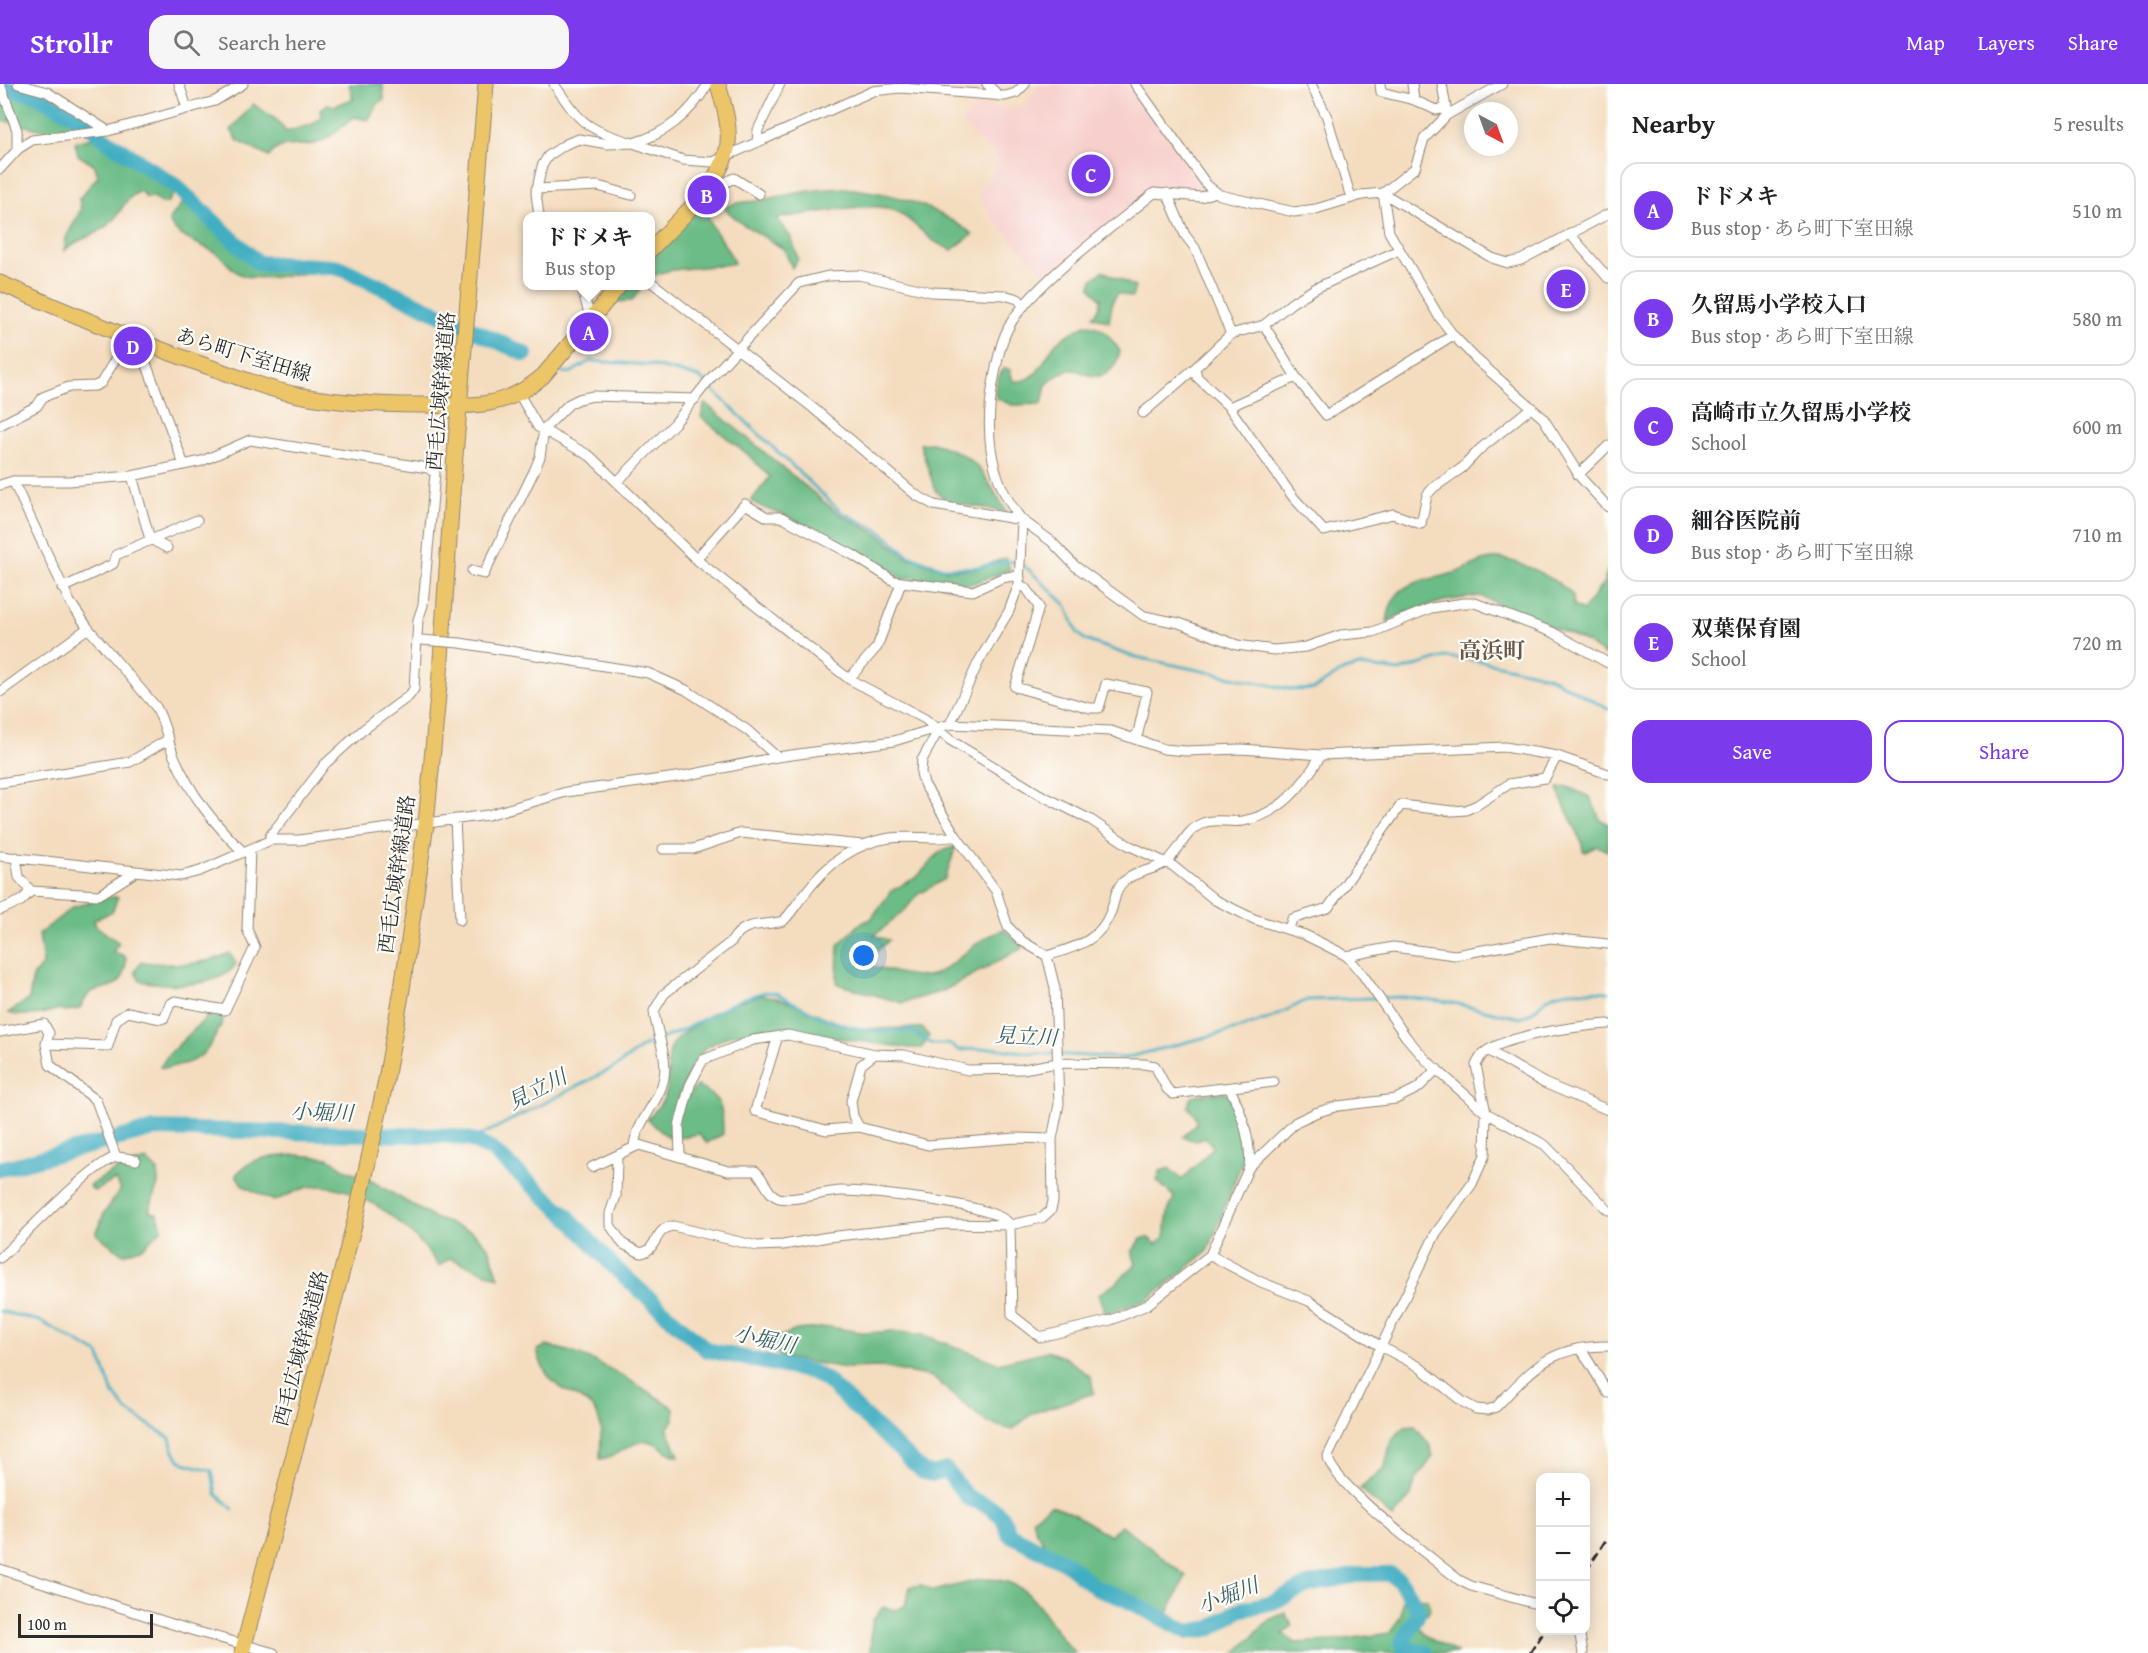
<!DOCTYPE html>
<html lang="en">
<head>
<meta charset="utf-8">
<style>
  :root { --surface:#fff; --page:#f6f6f6; --text:#202124; --muted:#757577; --line:#e0e0e0; --accent:#7c3aed }
  body { margin:0; font-family:"Gentium Book Plus","Noto Serif JP",serif; background:var(--page); color:var(--text) }
  .controls { position:absolute; right:18px; bottom:18px; display:grid; overflow:hidden; border-radius:12px; box-shadow:0 3px 15px #0003 }
  .controls button { width:54px; height:54px; display:grid; place-items:center; padding:0; border:0; border-bottom:2px solid var(--line); background:var(--surface); color:var(--text); font:30px sans-serif }
  .compass { position:absolute; left:1464px; top:18px; width:54px; height:54px; border-radius:50%; background:var(--surface); box-shadow:0 3px 15px #0003; rotate:139deg }
  .scale { position:absolute; left:18px; bottom:15px; width:135px; box-sizing:border-box; padding-left:6px; border:3px solid #2b2b2b; border-top:0; font-size:16px; line-height:21px; white-space:nowrap; color:#2b2b2b; -webkit-text-stroke:4px #fdfcf7; paint-order:stroke }
  .you { position:absolute; left:864px; top:872px; width:21px; height:21px; margin:-15px; border:4px solid #fff; border-radius:50%; background:#1a73e8; box-shadow:0 0 0 9px #1a73e833 }
  .badge { display:grid; place-items:center; width:39px; height:39px; border-radius:50%; background:var(--accent); color:#fff; font-size:20px; font-weight:700 }
  .pin { position:absolute; translate:-50% -50%; border:3px solid #fff; box-shadow:0 2px 6px #0006 }
  .popup { position:absolute; left:523px; top:128px; width:132px; height:78px; box-sizing:border-box; display:grid; place-content:center; border-radius:12px; background:var(--surface); filter:drop-shadow(0 2px 4px #0005); font-size:20px; white-space:nowrap; color:var(--muted) }
  .popup b { font-size:22px; color:var(--text) }
  .popup::after { content:''; position:absolute; left:50%; top:100%; margin-left:-12px; border:12px solid transparent; border-top-color:var(--surface) }
  .list { margin:0; padding:0; list-style:none }
  h2 { display:flex; justify-content:space-between; align-items:center; height:78px; margin:0; padding:0 24px; font-size:26px }
  h2 small { font-size:20px; font-weight:400; color:var(--muted) }
  .list li { display:grid; grid-template-columns:39px 1fr auto; gap:18px; align-items:center; box-sizing:border-box; height:96px; margin:0 12px 12px; padding:0 12px; border:2px solid var(--line); border-radius:18px }
  .list b { display:block; font-size:22px; white-space:nowrap }
  .list p { margin:0; font-size:20px; white-space:nowrap; color:var(--muted) }
  .list em { font-size:20px; font-style:normal; color:var(--muted) }
  .actions { display:flex; gap:12px; padding:18px 24px }
  .actions a { flex:1; padding:14px 0; border:2px solid var(--accent); border-radius:18px; text-align:center; font-size:21px; color:var(--accent) }
  .actions .main { background:var(--accent); color:#fff }
  .icon { flex:none; width:33px; height:33px; fill:none; stroke:currentColor; stroke-width:2; stroke-linecap:round; stroke-linejoin:round }
  .map { position:relative; flex:none; width:1608px; height:1569px; overflow:hidden }
  header { display:flex; align-items:center; gap:36px; box-sizing:border-box; height:84px; padding:0 30px; background:var(--accent); color:#fff }
  header strong { font-size:28px }
  nav { display:flex; gap:33px; margin-inline-start:auto; font-size:21px }
  .search { width:420px; height:54px; background:var(--page); display:flex; align-items:center; gap:15px; box-sizing:border-box; padding:0 21px; border-radius:18px; color:var(--muted); font-size:22px }
  main { display:flex }
  aside { flex:1; background:var(--surface) }
  .map>svg:first-child { display:block }
  .built { fill:#f7d0cd }
  .forest { fill:#6cbc86; stroke:#4c7458; stroke-width:1.5 }
  .lines { fill:none; stroke-linecap:round; stroke-linejoin:round }
  .stream { stroke:#43aec2; stroke-width:3 }
  .river { stroke:#43aec2; stroke-width:16 }
  .street-casing { stroke:#908474; stroke-width:11 }
  .primary-casing { stroke:#908474; stroke-width:17 }
  .street { stroke:#fff; stroke-width:9 }
  .primary { stroke:#edc569; stroke-width:15 }
  .rail { stroke:#2b2b2b; stroke-width:3; stroke-dasharray:9 4.5; stroke-linecap:butt }
  .street-bridge-casing { stroke:#908474; stroke-width:11; stroke-linecap:butt }
  .street-bridge { stroke:#fff; stroke-width:9 }
  .labels { text-anchor:middle; dominant-baseline:central; stroke-width:4.5; stroke-linejoin:round; paint-order:stroke }
  .street-label { font-size:20px; fill:#2b2b2b; stroke:#fdfcf7 }
  .water-label { font-size:21px; font-style:italic; fill:#355f67; stroke:#fdfcf7 }
  .quarter-label { font-size:22px; font-weight:bold; fill:#6b584a; stroke:#fdfcf7 }
</style>
</head>
<body>
<header>
<strong>Strollr</strong>
<div class="search"><svg class="icon" aria-label="search" viewBox="0 0 24 24"><circle cx="10" cy="10" r="6"/><path d="M15 15l6 6"/></svg>Search here</div>
<nav><a>Map</a><a>Layers</a><a>Share</a></nav>
</header>
<main>
<div class="map">
<svg width="1608" height="1569" viewBox="0 0 1608 1569">
  <rect width="100%" height="100%" fill="#fdfcf7"/>
  <filter id="ink" filterUnits="userSpaceOnUse"><feTurbulence type="fractalNoise" baseFrequency=".0167" numOctaves="2"/><feDisplacementMap in="SourceGraphic" scale="12" xChannelSelector="R" yChannelSelector="G"/><feConvolveMatrix kernelMatrix="1 2 1 2 8 2 1 2 1" color-interpolation-filters="sRGB"/></filter>
  <filter id="wash" filterUnits="userSpaceOnUse"><feTurbulence type="fractalNoise" baseFrequency=".008" numOctaves="4" result="noise"/><feDisplacementMap in="SourceGraphic" scale="24" xChannelSelector="R" yChannelSelector="G"/><feGaussianBlur stdDeviation="1.35" result="paint"/><feColorMatrix in="noise" values="0 0 0 0 0 0 0 0 0 0 0 0 0 0 0 0 0 1.4 0 .05"/><feComposite in="paint" operator="in"/></filter>
  <g filter="url(#wash)">
    <rect width="100%" height="100%" fill="#f4dcbe"/>
    <path class="built" d="M1041,0H1126L1172,60L1201,105L1200,108L1154,106L1049,194L993,136L978,110L999,76L962,40L963,36L982,19L1005,26L1022,22Z"/>
    <path class="forest" d="M349,0H383L384,16L379,18L368,36L354,33C345,41 331,53 320,58C301,66 281,54 269,73L238,57L231,46L253,20L278,37L286,48L313,40L321,33L320,25L328,20L334,22L353,15Z
      M0,6C20,9 70,21 78,41L55,49L0,36Z
      M97,53L175,108L167,119H161L154,113L146,114L141,107C126,112 122,127 112,137C96,154 78,153 64,167L66,154L81,125L79,115L98,92L95,82L78,71L75,58Z
      M843,104C897,109 927,119 973,150L952,166C925,157 917,138 896,127C872,115 806,132 777,134L792,155L798,175L792,184L784,165L741,139L725,125C733,116 750,119 762,116C789,110 814,105 843,104Z
      M183,118L208,126L251,167L265,176L317,180L318,183L314,189C292,189 268,197 245,192C235,190 228,179 220,172C205,159 176,157 169,136Z
      M700,119L706,123C708,144 727,159 734,179C711,185 669,182 651,193V176Z
      M1103,187L1135,203L1132,213L1118,209L1113,216L1109,238L1093,232L1099,225L1101,215L1091,204L1092,196Z
      M629,202H642L632,217L615,218Z
      M1085,241C1103,241 1110,253 1120,267C1117,280 1110,292 1095,292C1087,292 1079,285 1071,286C1062,286 1053,295 1046,301L1042,320L1012,321L996,314C993,305 998,291 1005,284L1010,286L1013,297C1039,300 1043,274 1056,259C1063,252 1076,247 1085,241Z
      M705,319L839,430L877,449L905,472L946,486L974,485L1006,474L1010,486L957,505L909,493L903,496C869,469 825,451 785,432C773,426 761,425 751,417L770,393L747,370L701,333Z
      M932,359C982,373 981,389 1007,428L948,418L935,406L920,360Z
      M1500,474C1521,478 1559,495 1573,512V522L1583,527L1604,498L1608,484V573L1582,556L1480,512L1444,517L1399,531L1387,538C1393,491 1426,500 1460,487C1477,480 1481,475 1500,474Z
      M1568,703L1590,713L1600,735L1608,740V767L1597,762L1585,768L1583,766C1580,746 1563,726 1558,704Z
      M956,762L945,795L918,810L905,826L874,852L889,856L876,868L858,876C873,884 920,897 935,890C954,882 969,863 987,853C992,850 998,849 1003,845L1024,863L943,907L902,919L837,900L838,861L860,840L871,835L891,807L917,793L940,768Z
      M109,813H118L112,828L94,836L96,842L119,859L113,867L126,873C126,903 114,901 90,908L79,925L65,927L59,925C43,931 25,933 8,929L29,915L33,892L43,880L39,850L73,823Z
      M230,869L236,880C219,905 167,902 140,897L135,888L141,878C173,881 200,883 230,869Z
      M762,911C795,915 820,935 853,943C870,947 902,943 922,944L929,952L922,964H909L764,944L730,951L705,964L692,982L678,1014V1029L686,1013L697,1002C722,1013 723,1024 723,1050L707,1059L699,1050C667,1055 672,1058 647,1035C681,1003 660,996 672,960C699,933 725,920 762,911Z
      M211,929L219,930L223,937C211,961 206,976 178,981C171,983 167,985 160,983L168,971Z
      M1223,1008L1229,1011L1240,1042L1245,1070L1208,1167L1147,1216L1106,1230L1098,1211L1116,1199L1136,1180L1132,1168L1141,1155L1148,1153L1156,1160L1165,1152L1168,1128L1174,1113L1157,1097L1160,1087L1169,1084L1182,1096L1211,1066L1213,1063L1206,1054L1196,1057L1183,1053L1197,1039L1195,1031L1188,1023L1190,1015L1195,1011Z
      M296,1071L329,1074L344,1085L365,1093L434,1134L473,1148L489,1164L499,1194L450,1174L439,1182C414,1146 358,1095 309,1103C298,1105 285,1113 274,1117L243,1102L236,1091C252,1071 273,1073 296,1071Z
      M146,1076L158,1087V1100L149,1127L158,1130L162,1145L143,1163L123,1170L96,1150L104,1129L121,1105L115,1096L94,1107L89,1102L117,1085Z
      M830,1243L867,1249L892,1247L924,1251L998,1279L1047,1267L1066,1274L1091,1293L1094,1309L1033,1329L1012,1346L986,1338L932,1293L881,1283L845,1284L781,1273L765,1258L797,1246Z
      M546,1262C593,1269 634,1299 674,1324V1336L667,1344L679,1372C665,1371 659,1356 645,1357C629,1358 617,1374 600,1375C600,1362 603,1345 598,1333C586,1304 549,1317 537,1266Z
      M1415,1342L1429,1360L1433,1372L1415,1397L1411,1412L1393,1434L1360,1405L1385,1383L1391,1356L1405,1343Z
      M1050,1421C1071,1425 1091,1442 1110,1452L1121,1441L1186,1492L1166,1533L1127,1510L1100,1499L1045,1461L1036,1448L1032,1435Z
      M983,1495C1039,1493 1043,1542 1076,1569H870L872,1537L883,1523L896,1526L905,1522L910,1503L921,1501L933,1507Z
      M1403,1514L1428,1515L1431,1525L1417,1540L1427,1552L1457,1569H1236L1269,1536L1285,1529L1292,1541L1283,1550L1296,1559L1331,1557L1391,1549L1401,1531Z"/>
    <g class="lines">
      <path class="stream" d="M562,288L570,289L590,277L650,281L699,293L841,428L879,446L908,471L943,484L977,483L1012,477L1027,484L1066,521L1077,548L1085,556L1131,572L1294,606L1314,605L1344,586L1360,582L1399,587L1445,573L1481,577L1548,592L1608,625
        M472,1056L617,982L642,963L683,946L741,915L765,908L776,909L819,932L844,942L882,948L910,946L932,960H948L959,966L993,964L1030,969L1125,974L1241,944L1273,933L1307,916L1404,913L1449,918L1520,934C1535,930 1538,919 1551,912C1565,904 1592,907 1608,908
        M0,1227L40,1237L99,1270L112,1307L127,1327L170,1354C177,1386 186,1377 212,1387L216,1410L233,1425"/>
      <path class="river" d="M0,4L32,9L84,37L105,55L177,103L258,179L335,183L345,186L525,270
        M0,1085L154,1045L451,1052L472,1056L492,1066L566,1131L614,1183L707,1266L812,1288L826,1296L923,1388L933,1390L946,1386L968,1414L991,1423L1003,1434L1009,1450L1066,1479L1095,1503L1123,1514L1188,1548L1212,1544L1239,1526L1273,1518L1308,1501L1362,1490H1390L1399,1496L1419,1526L1416,1535L1402,1558L1404,1563L1425,1569"/>
    </g>
  </g>
  <g filter="url(#ink)">
    <g class="lines">
      <g class="street-casing">
        <path id="street" d="M0,0L17,46V66
          M18,0L47,8L108,47
          M179,0L187,24
          M554,0C581,40 586,45 633,59C667,50 690,30 708,0
          M987,0L999,12
          M1135,0L1207,101L1220,111L1294,128L1316,125L1362,111L1383,109L1492,174L1508,179L1521,176L1608,130
          M1311,0L1327,33L1351,114
          M1380,0L1381,8L1414,16
          M1412,0L1414,16L1436,26L1446,24
          M1442,0L1447,30
          M1502,0L1447,31L1424,55L1415,84L1383,109L1389,148L1438,231L1453,251L1476,275L1543,334L1581,394L1608,423
          M757,58L758,46L780,0
          M0,85L18,65L32,56L108,47L215,17L243,0
          M536,105L598,102L631,111
          M710,107L734,94L759,110
          M1167,109L1185,151L1195,164L1231,250
          M539,132L536,109L542,82L548,72L566,60L579,55L608,60L633,59L683,76L713,78L873,7L900,4L1005,12L1016,9L1025,0
          M1570,150L1608,194
          M1399,166L1316,204L1293,218L1264,241L1231,250L1195,284L1197,293L1229,323L1293,413L1324,447L1393,430L1421,440L1427,411L1433,404L1462,384L1480,365L1532,323
          M650,197L813,324L916,411L934,421L1022,436L1051,457L1075,482L1144,532L1179,539L1237,561L1274,566L1306,563L1341,551L1373,548L1431,524L1464,519H1475L1552,548L1608,579
          M581,202L588,226L593,232
          M1264,241L1296,293L1326,331L1453,251
          M144,260L143,271L184,381
          M519,310L538,343L590,372L697,476L849,595L925,635L950,656L1039,710L1091,736L1128,761L1173,782L1215,816L1254,835L1305,851L1347,872L1363,891L1406,953L1427,977L1486,1029L1545,1061L1608,1126
          M1229,323L1296,293
          M1143,329L1195,284
          M0,341L37,322L43,313L69,303L95,302L101,299L128,254
          M1578,391L1608,362
          M132,392L150,455L167,464
          M13,397L70,518L88,544L156,623C165,639 167,655 174,672C191,711 212,737 242,767
          M617,398L675,339L710,295L799,199L828,192L859,191L932,208L1004,211L1018,215L1024,222
          M0,401L13,397H69L132,392L202,377L250,356L428,384L435,389L423,521L418,536L414,605L409,612L364,645L325,680L270,752L271,756
          M696,475L745,420L767,433H781L853,471L894,497L973,507L1002,494L1013,492L1020,494
          M472,487L484,490L535,385L540,373L544,345L569,320L579,315L593,312L695,315
          M1019,500L1027,505L1039,523L1015,603L1090,624H1099L1106,600L1147,608L1138,649L1133,654
          M62,504L113,480L116,471L197,436
          M460,559L648,589L686,606L747,646L777,673
          M849,595L877,563L901,499
          M0,608L88,544
          M950,640L979,577L1009,527L1019,500L1022,436C987,393 984,342 995,289C999,268 1003,248 1017,230C1049,188 1113,143 1154,109L1201,113L1215,108
          M0,699L130,678L169,655
          M455,735L460,836
          M663,765H693L741,749L863,761
          M0,772L181,792L200,787L271,756H299L488,731L566,708L684,692L777,673L894,657L950,640L1111,647L1164,665L1186,667L1241,665L1321,671L1505,663L1557,672L1608,690
          M16,773L19,793L31,807L99,811L134,789
          M0,826L21,817L31,807
          M1289,845L1292,835L1328,824L1401,721L1452,727L1466,726L1477,721L1509,700L1545,694L1557,672
          M1047,872C1075,863 1100,858 1111,827C1115,817 1115,805 1123,798C1135,787 1152,787 1165,779C1180,768 1184,747 1203,739C1215,734 1230,739 1243,737C1281,730 1303,702 1321,671
          M1347,872L1393,863L1455,871L1550,854L1608,860
          M0,948L44,940L49,949L46,960L50,981L96,1016L116,1073
          M778,952L755,1027L826,1046L859,1043
          M46,960L108,962L116,936L128,928L161,935L164,934L170,920L175,917L225,926L255,863L247,845L250,765
          M1489,967L1544,999L1608,1026
          M1230,1005C1241,1026 1252,1059 1249,1083
          M1052,1055L1016,1054L928,1061L859,1043L853,1032L851,1017L861,981L875,970L904,971L968,986L1023,985L1057,979L1144,980L1155,982L1167,1005L1173,1010L1274,998
          M634,1062C637,1036 660,1018 664,993C668,971 656,949 654,927L664,910L732,857C744,836 762,843 783,837C791,830 796,820 803,812C825,782 853,759 890,754C912,751 934,757 956,752
          M680,1071L679,1042L690,1001L703,976L753,956L788,951L875,970
          M617,1074L616,1112L610,1129V1141L623,1160L641,1169C658,1166 654,1144 673,1142L757,1162L783,1161L828,1153L946,1140L1010,1141L1042,1134L1051,1126L1053,1117L1052,1055L1059,1020L1055,904L1047,872L1022,857L1008,843L996,807L956,752L924,700L921,689L922,676L938,647
          M592,1083L639,1061L728,1087H755C765,1094 766,1110 779,1114C794,1118 825,1107 842,1107C867,1107 1002,1120 1010,1141L1012,1231L1040,1253L1111,1236L1147,1221L1210,1171L1249,1083L1296,1038L1315,1029L1338,1022L1396,1015L1418,1004L1437,985
          M1210,1171L1261,1198L1309,1217L1380,1262L1418,1282L1463,1318L1476,1325L1488,1326L1496,1323C1533,1284 1551,1262 1608,1262
          M0,1174C20,1156 95,1076 117,1073C123,1073 130,1075 136,1076
          M1581,1265L1608,1309
          M0,1485L191,1546L274,1569
          M1540,1521L1471,1502L1459,1496C1436,1477 1328,1397 1328,1372L1436,1149L1472,1100L1485,1071L1486,1029L1476,981C1478,978 1480,972 1484,969C1506,951 1579,942 1608,940
          M1579,1546L1583,1569"/>
      </g>
      <g class="primary-casing">
        <path id="primary" d="M650,166C675,139 725,97 728,59C730,39 723,19 718,0
          M0,199C71,230 142,260 215,285C241,294 266,305 293,310C335,319 381,321 424,321C472,322 505,325 543,292L619,202
          M242,1569L355,1137L386,996L402,905L426,740L440,590L453,396L486,0"/>
      </g>
      <use href="#street" class="street"/>
      <use href="#primary" class="primary"/>
      <path class="rail" d="M1586,1487L1608,1453
        M1530,1569L1545,1546"/>
      <g class="street-bridge-casing">
        <path id="street-bridge" d="M421,556L460,559"/>
      </g>
      <use href="#street-bridge" class="street-bridge"/>
    </g>
  </g>
  <g class="labels">
    <g class="street-label">
      <text transform="translate(244 270) rotate(17)">あら町下室田線</text>
      <text transform="translate(440 307) rotate(-85)">西毛広域幹線道路</text>
      <text transform="translate(396 790) rotate(-82)">西毛広域幹線道路</text>
      <text transform="translate(300 1264) rotate(-75)">西毛広域幹線道路</text>
    </g>
    <g class="water-label">
      <text transform="translate(1026 952) rotate(3)">見立川</text>
      <text transform="translate(537 1005) rotate(-27)">見立川</text>
      <text transform="translate(322 1028) rotate(2)">小堀川</text>
      <text transform="translate(765 1255) rotate(12)">小堀川</text>
      <text transform="translate(1228 1511) rotate(-21)">小堀川</text>
    </g>
    <g class="quarter-label">
      <text x="1492" y="566">高浜町</text>
    </g>
  </g>
</svg>
<div class="controls">
<button>+</button>
<button>−</button>
<button><svg class="icon" aria-label="locate" viewBox="0 0 24 24"><circle cx="12" cy="12" r="6"/><path d="M12 2v4M12 18v4M2 12h4M18 12h4"/></svg></button>
</div>
<svg class="compass" viewBox="-18 -18 36 36"><path d="M0-13l5 13h-10z" fill="#e53935"/><path d="M0 13l5-13h-10z" fill="#757577"/></svg>
<div class="scale">100 m</div>
<div class="you"></div>
<div class="pin badge" style="left:589px;top:248px">A</div>
<div class="popup"><b>ドドメキ</b>Bus stop</div>
<div class="pin badge" style="left:707px;top:111px">B</div>
<div class="pin badge" style="left:1091px;top:90px">C</div>
<div class="pin badge" style="left:133px;top:262px">D</div>
<div class="pin badge" style="left:1566px;top:205px">E</div>
</div>
<aside>
<h2>Nearby<small>5 results</small></h2>
<ul class="list">
<li><span class="badge">A</span><div><b>ドドメキ</b><p>Bus stop · あら町下室田線</p></div><em>510 m</em></li>
<li><span class="badge">B</span><div><b>久留馬小学校入口</b><p>Bus stop · あら町下室田線</p></div><em>580 m</em></li>
<li><span class="badge">C</span><div><b>高崎市立久留馬小学校</b><p>School</p></div><em>600 m</em></li>
<li><span class="badge">D</span><div><b>細谷医院前</b><p>Bus stop · あら町下室田線</p></div><em>710 m</em></li>
<li><span class="badge">E</span><div><b>双葉保育園</b><p>School</p></div><em>720 m</em></li>
</ul>
<div class="actions"><a class="main">Save</a><a>Share</a></div>
</aside>
</main>
</body>
</html>
